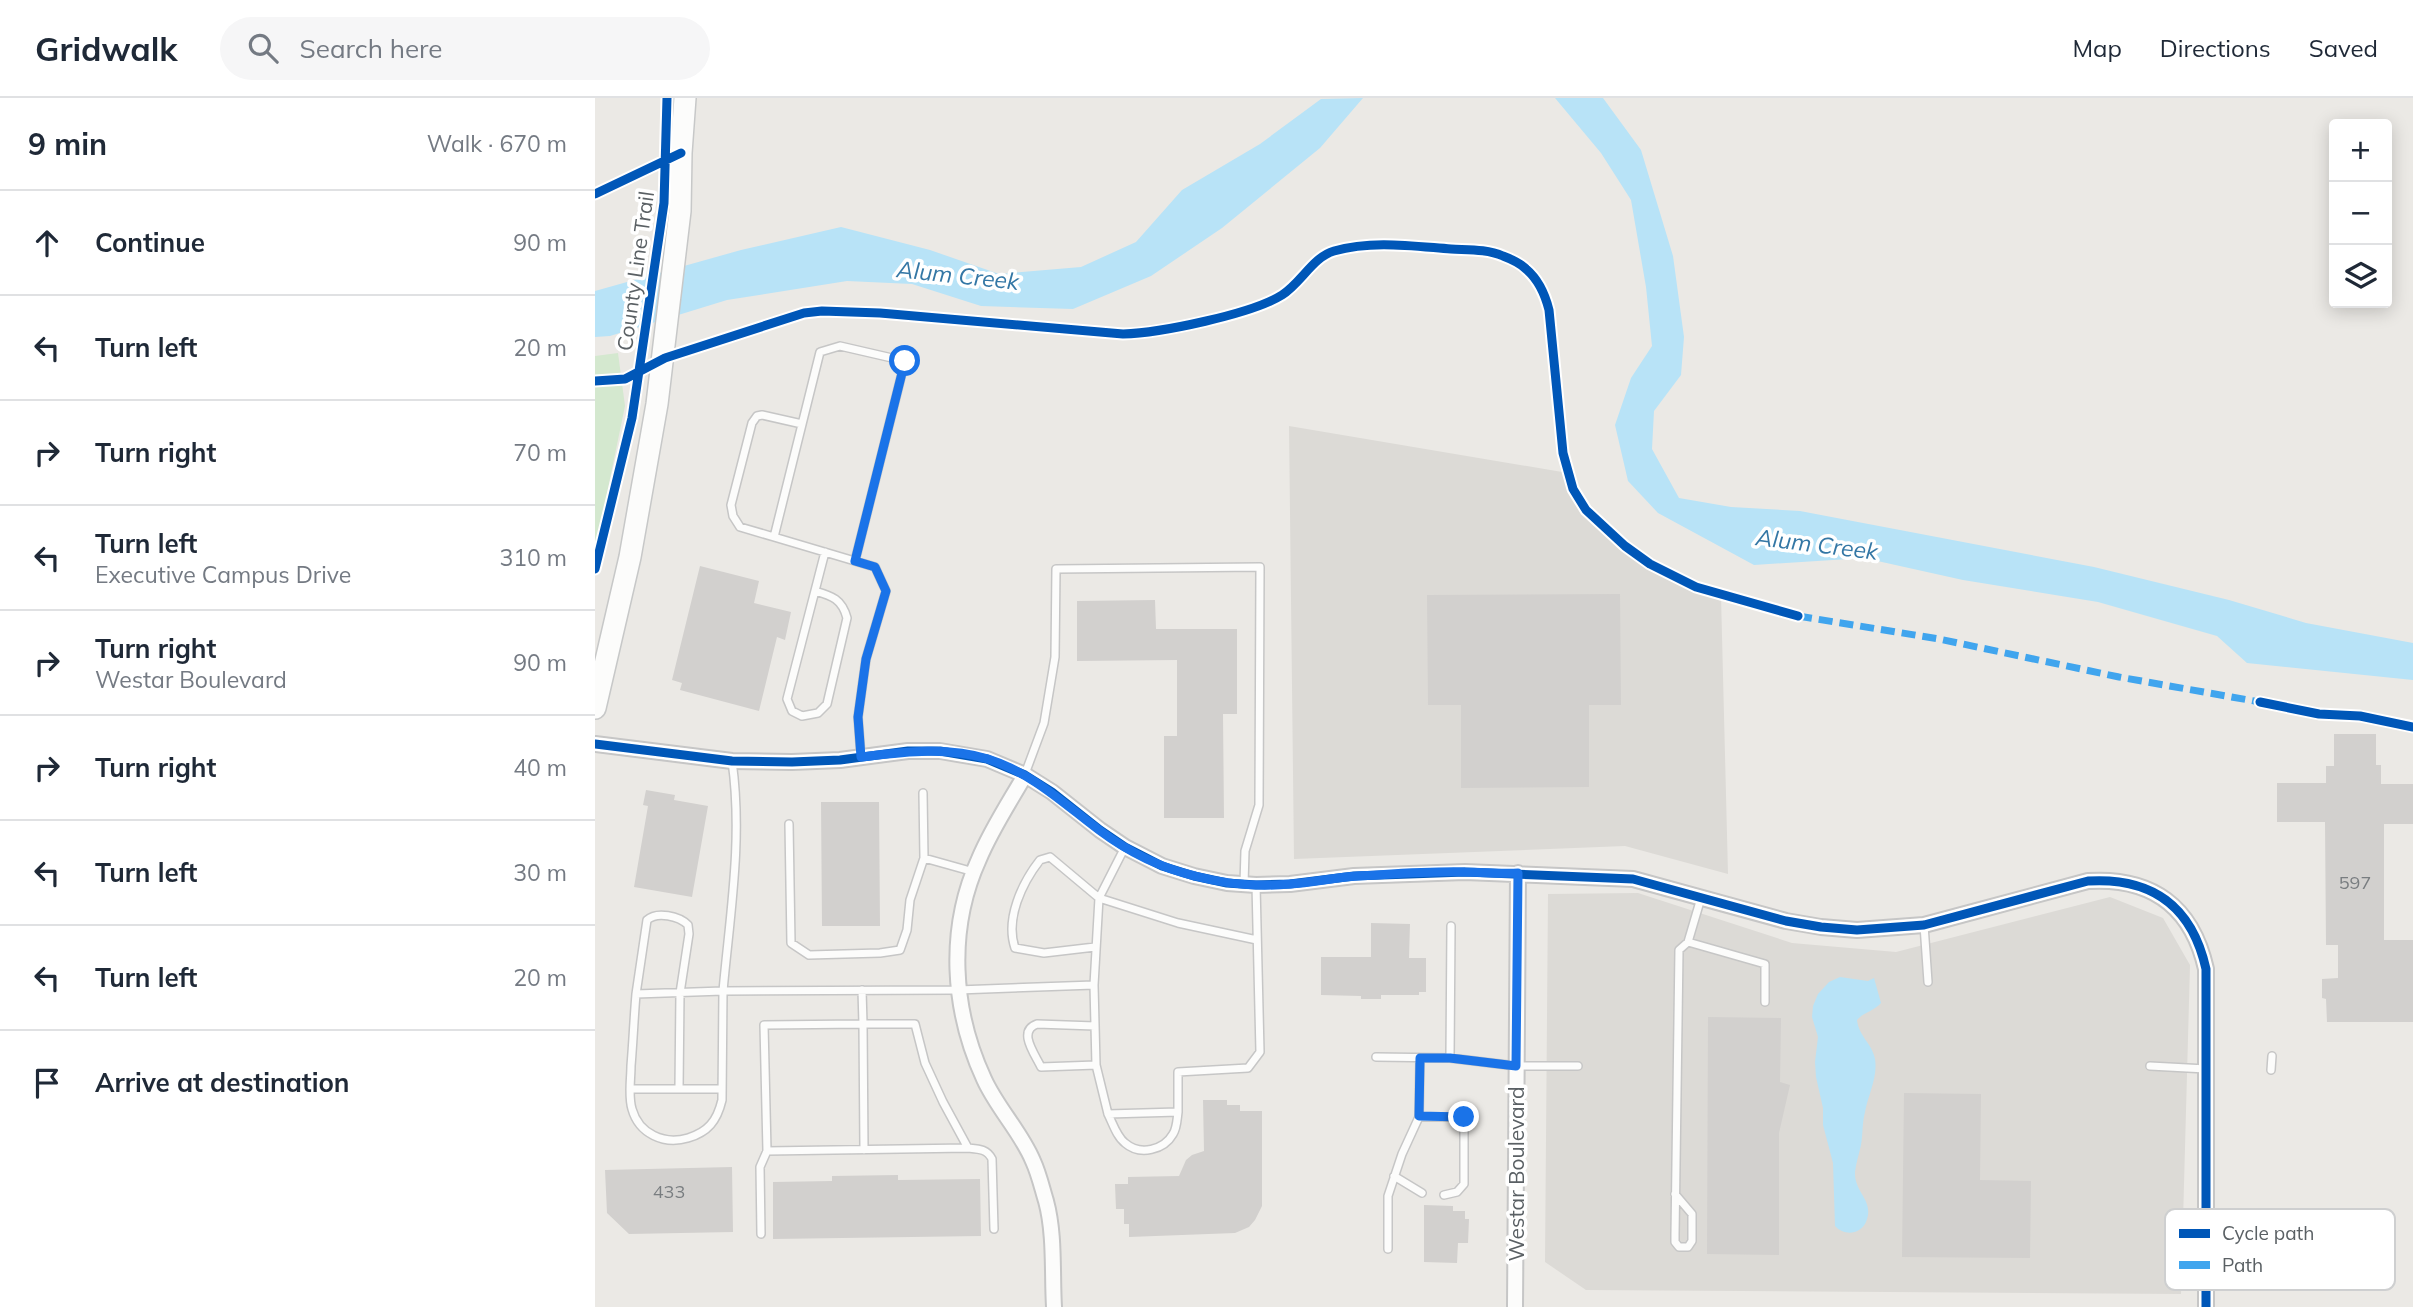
<!DOCTYPE html>
<html lang="en">
<head>
<meta charset="utf-8">
<style>
  :root { --surface:#fff; --page:#f6f6f7; --text:#1f2937; --muted:#747a83; --line:#e0e1e3 }
  body { margin:0; font-family:Mulish,sans-serif; background:var(--page); color:var(--text) }
  .controls { position:absolute; right:21px; top:21px; display:grid; overflow:hidden; border-radius:7px; box-shadow:0 4px 18px #0003 }
  .controls button { width:63px; height:63px; display:grid; place-items:center; padding:0; border:0; border-bottom:2px solid var(--line); background:var(--surface); color:var(--text); font:35px sans-serif }
  .stop { position:absolute; width:21px; height:21px; margin:-16px; border:5px solid #1a73e8; border-radius:50%; background:#fff }
  .stop.end { background:#1a73e8; border-color:#fff; box-shadow:0 2px 7px #0008 }
  .list { margin:0; padding:0; list-style:none }
  h2 { display:flex; justify-content:space-between; align-items:center; height:91px; margin:0; padding:0 28px; font-size:30px }
  h2 small { font-size:23px; font-weight:400; color:var(--muted) }
  .list li { display:grid; grid-template-columns:46px 1fr auto; gap:21px; align-items:center; box-sizing:border-box; height:105px; padding:0 28px; border-top:2px solid var(--line) }
  .list b { display:block; font-size:26px; white-space:nowrap }
  .list p { margin:0; font-size:23px; white-space:nowrap; color:var(--muted) }
  .list em { font-size:23px; font-style:normal; color:var(--muted) }
  .icon { flex:none; width:38px; height:38px; fill:none; stroke:currentColor; stroke-width:2; stroke-linecap:round; stroke-linejoin:round }
  .map { position:relative; flex:none; width:1818px; height:1209px; overflow:hidden }
  header { display:flex; align-items:center; gap:42px; box-sizing:border-box; height:98px; padding:0 35px; background:var(--surface); border-bottom:2px solid var(--line) }
  header strong { font-size:33px }
  nav { display:flex; gap:38px; margin-inline-start:auto; font-size:24px }
  .search { width:490px; height:63px; background:var(--page); display:flex; align-items:center; gap:18px; box-sizing:border-box; padding:0 24px; border-radius:38px; color:var(--muted); font-size:26px }
  main { display:flex }
  aside { flex:1; background:var(--surface) }
  .map>svg:first-child { display:block }
  .industrial { fill:#dcdad6 }
  .green { fill:#d4e8cf }
  .water { fill:#b8e3f7 }
  .building { fill:#d2d0ce }
  .lines { fill:none; stroke-linecap:round; stroke-linejoin:round }
  .service-casing { stroke:#c6c6c6; stroke-width:10 }
  .minor-casing { stroke:#c6c6c6; stroke-width:18 }
  .secondary-casing { stroke:#c7c8c8; stroke-width:24 }
  .service { stroke:#fcfcfb; stroke-width:7 }
  .minor { stroke:#fcfcfb; stroke-width:14 }
  .secondary { stroke:#fcfcfb; stroke-width:21 }
  .quiet { stroke:#40a5ee; stroke-width:7; stroke-dasharray:14 7; stroke-linecap:butt }
  .cycleway-casing { stroke:#fff; stroke-width:13 }
  .cycleway { stroke:#0057b8; stroke-width:9 }
  .route { stroke:#1a73e8; stroke-width:9 }
  .labels { text-anchor:middle; dominant-baseline:central; stroke-width:7; stroke-linejoin:round; paint-order:stroke }
  .number-label { font-size:18px; fill:#797d80 }
  .street-label { font-size:21px; fill:#5a6064; stroke:#fff }
  .water-label { font-size:23px; font-style:italic; fill:#3477a5; stroke:#fff }
  .key { fill:#fff; stroke:#cecfd0; stroke-width:2 }
  .key-label { font-size:19px; fill:#5a6064 }
</style>
</head>
<body>
<header>
<strong>Gridwalk</strong>
<div class="search"><svg class="icon" aria-label="search" viewBox="0 0 24 24"><circle cx="10" cy="10" r="6"/><path d="M15 15l6 6"/></svg>Search here</div>
<nav><a>Map</a><a>Directions</a><a>Saved</a></nav>
</header>
<main>
<aside>
<h2>9 min<small>Walk · 670 m</small></h2>
<ul class="list">
<li><svg class="icon" aria-label="ahead" viewBox="0 0 24 24"><path d="M12 20V5M6 11l6-6 6 6"/></svg><div><b>Continue</b></div><em>90 m</em></li>
<li><svg class="icon" aria-label="left" viewBox="0 0 24 24"><path d="M17 20v-9H6M10 6l-5 5 5 5"/></svg><div><b>Turn left</b></div><em>20 m</em></li>
<li><svg class="icon" aria-label="right" viewBox="0 0 24 24"><path d="M7 20v-9h11M14 6l5 5-5 5"/></svg><div><b>Turn right</b></div><em>70 m</em></li>
<li><svg class="icon" aria-label="left" viewBox="0 0 24 24"><path d="M17 20v-9H6M10 6l-5 5 5 5"/></svg><div><b>Turn left</b><p>Executive Campus Drive</p></div><em>310 m</em></li>
<li><svg class="icon" aria-label="right" viewBox="0 0 24 24"><path d="M7 20v-9h11M14 6l5 5-5 5"/></svg><div><b>Turn right</b><p>Westar Boulevard</p></div><em>90 m</em></li>
<li><svg class="icon" aria-label="right" viewBox="0 0 24 24"><path d="M7 20v-9h11M14 6l5 5-5 5"/></svg><div><b>Turn right</b></div><em>40 m</em></li>
<li><svg class="icon" aria-label="left" viewBox="0 0 24 24"><path d="M17 20v-9H6M10 6l-5 5 5 5"/></svg><div><b>Turn left</b></div><em>30 m</em></li>
<li><svg class="icon" aria-label="left" viewBox="0 0 24 24"><path d="M17 20v-9H6M10 6l-5 5 5 5"/></svg><div><b>Turn left</b></div><em>20 m</em></li>
<li><svg class="icon" aria-label="arrive" viewBox="0 0 24 24"><path d="M6 21V4h12l-3 4 3 4H6"/></svg><div><b>Arrive at destination</b></div></li>
</ul>
</aside>
<div class="map">
<svg width="1818" height="1209" viewBox="0 0 1818 1209">
  <rect width="100%" height="100%" fill="#ebe9e5"/>
  <path class="industrial" d="M694,328L973,375L978,391L991,412L1030,448L1055,467L1101,489L1126,498L1133,776L1030,748L699,761Z
    M1043,795L1197,845L1301,854L1515,799L1568,820L1595,867L1586,1196L991,1192L950,1164L953,796Z"/>
  <path class="green" d="M23,255L30,308L0,453V258Z"/>
  <path class="water" d="M768,0L725,50L627,130L556,178L478,211L386,208L317,186L252,183L132,202L15,238L0,239V193L146,152L246,129L335,152L404,176L486,169L541,144L587,92L665,46L726,1Z
    M960,0H1008L1046,52L1078,158L1089,239L1086,277L1059,313L1057,351L1084,400L1136,409L1205,413L1499,469L1634,502L1711,525L1818,545V582L1652,565L1622,538L1503,504L1368,482L1269,460L1159,467L1063,415L1033,383L1020,327L1036,280L1057,248L1051,189L1036,102L1006,55Z
    M1245,879L1273,883L1279,880L1286,905C1279,913 1269,914 1262,922C1264,939 1277,945 1280,961C1283,979 1273,997 1270,1014C1267,1025 1268,1036 1266,1047C1264,1056 1261,1065 1260,1074C1259,1095 1280,1102 1271,1124C1265,1137 1249,1138 1240,1128L1238,1065L1228,1027V1010L1221,979L1220,964L1223,939L1217,919L1218,908L1223,896L1234,884Z"/>
  <path class="building" d="M105,468L164,483L159,505L196,514L190,542L182,539L164,613L85,592L87,585L77,582Z
    M1025,496L1026,607H994V689L866,690V607H833L832,497Z
    M560,502L561,531H642V616H628L629,720H569V638H582V562L482,563V503Z
    M1739,636H1781V667H1786V686H1818V726H1789V842H1818V924H1732L1731,901L1727,900V881L1743,880V847H1731L1730,724H1682V685H1731V668H1739Z
    M51,692L80,697L79,702L113,708L97,799L39,789L53,708L48,707Z
    M226,704H284L285,828H227Z
    M776,825L815,826L814,860H831V894H824V897H786V901H766V898L726,897V859H776Z
    M1113,919L1186,920L1185,984L1195,987L1184,1035V1157L1112,1156Z
    M1309,995L1386,996L1385,1082L1436,1083L1435,1160L1307,1159Z
    M608,1002H632V1007H645V1013H667V1108L660,1122L654,1129L640,1135L534,1139V1126H529V1111H521L520,1086H533V1079L584,1078L591,1062L597,1057L609,1053Z
    M137,1069L138,1134L34,1136L12,1115L10,1072Z
    M303,1077V1082L385,1081L386,1138L178,1141V1084L237,1083V1078Z
    M829,1107L858,1108V1113H870V1121H874L873,1145H863L862,1165L829,1164Z"/>
  <g class="lines">
    <g class="service-casing">
      <path id="service" d="M179,439L145,429L138,418L136,407L157,325L162,318L167,317L207,326
        M260,463L310,263L245,248L225,254L179,439C212,449 246,459 280,469L291,493L271,561L263,619L266,659
        M220,493C237,498 247,501 252,520L232,606L223,615L207,618L197,613L192,601L230,454
        M137,663C148,740 135,816 128,893L363,892L499,887L501,967L513,1016L583,1014V974L653,970L665,954L661,787
        M430,676L449,625L460,559L461,471L665,469L664,707L650,753L649,786
        M328,695L329,760
        M194,726L196,845L214,857L285,855L305,852L312,832L315,802L329,760L379,774
        M1329,827L1333,884
        M1093,844L1170,866V904
        M500,849L449,855L420,850C410,821 427,785 445,762L455,759L504,800L583,825L662,842
        M499,887L504,800L530,749
        M267,892L268,926L169,927L172,1053L373,1050L348,1004L330,965L320,926H268L269,1052
        M128,893L127,1002C122,1023 113,1034 93,1040C69,1047 44,1036 37,1011C33,998 36,981 36,968C38,944 39,920 41,896Z
        M41,896L52,822C62,813 84,818 93,827L94,836L85,895L84,991
        M500,928L442,926C422,933 440,956 446,969L501,967
        M781,959L855,960L921,968H983
        M855,960L856,828
        M1555,968L1611,971
        M1676,972L1677,958
        M35,991H127
        M513,1016C518,1026 522,1039 530,1045C545,1058 569,1052 578,1036C582,1030 582,1021 583,1014
        M824,1019H869V1086L862,1094L849,1097
        M373,1050C384,1051 392,1051 397,1061L399,1131
        M799,1078L827,1095
        M1080,1096L1097,1116V1143L1093,1149H1084L1080,1144V1137L1084,852L1093,844L1106,800
        M166,1136L165,1069L172,1053
        M793,1151V1098L807,1056L824,1019L825,960"/>
    </g>
    <g class="minor-casing">
      <path id="minor" d="M0,646L137,663L197,664L245,662L313,653H345L392,661L430,677L457,694L505,732L530,749L567,768L599,778L632,785L661,787L695,786L759,778L870,774L1038,781L1191,823L1226,829L1262,832L1329,827L1493,783C1557,779 1597,808 1611,871V1209
        M430,677C414,705 396,732 384,761C352,831 357,912 389,981C402,1010 426,1034 438,1063C444,1076 447,1090 451,1103C460,1136 457,1175 459,1209
        M920,1209L923,775"/>
    </g>
    <g class="secondary-casing">
      <path id="secondary" d="M0,610L35,459L62,306L85,113L86,55L90,0"/>
    </g>
    <use href="#service" class="service"/>
    <use href="#minor" class="minor"/>
    <use href="#secondary" class="secondary"/>
    <path class="quiet" d="M1203,518L1344,541L1524,579L1665,604"/>
    <g class="cycleway-casing">
      <path id="cycleway" d="M0,96L86,55
        M0,283L30,281L70,260L209,215L227,213L285,215L528,236C565,235 657,216 687,197C706,185 718,159 739,153C777,142 817,148 856,151C873,152 892,151 908,158C916,161 926,166 931,171C944,182 950,196 954,212L968,355L978,391L991,412L1030,448L1055,466L1101,489L1203,518
        M0,471L37,320L69,105L72,0
        M1665,604L1724,616L1765,618L1818,629
        M0,646L137,663L197,664L245,662L313,653H345L392,661L430,677L457,694L505,732L530,749L567,768L599,778L632,785L661,787L695,786L759,778L870,774L1038,781L1191,823L1226,829L1262,832L1329,827L1493,783C1557,779 1597,808 1611,871V1209"/>
    </g>
    <use href="#cycleway" class="cycleway"/>
  </g>
  <g class="lines">
    <path class="route" d="M310,263L260,463L280,469L291,493L271,561L263,619L266,659C308,654 352,648 393,661C437,675 468,705 504,732C532,753 566,770 600,778C630,786 663,789 695,786C718,785 740,779 763,778C799,776 834,773 870,774C888,774 905,776 923,775L921,968L855,960H825L824,1018L869,1019"/>
  </g>
  <g class="labels">
    <g class="number-label">
      <text x="1760" y="784">597</text>
      <text x="74" y="1093">433</text>
    </g>
    <g class="street-label">
      <text transform="translate(40 173) rotate(-82)">County Line Trail</text>
      <text transform="translate(921 1076) rotate(-90)">Westar Boulevard</text>
    </g>
    <g class="water-label">
      <text transform="translate(363 177) rotate(6)">Alum Creek</text>
      <text transform="translate(1222 446) rotate(7)">Alum Creek</text>
    </g>
  </g>
  <rect x="1570" y="1111" width="230" height="81" rx="10" class="key"/>
  <rect x="1584" y="1131" width="31" height="9" fill="#0057b8"/>
  <rect x="1584" y="1163" width="31" height="8" fill="#40a5ee"/>
  <g class="key-label">
    <text x="1627" y="1142">Cycle path</text>
    <text x="1627" y="1174">Path</text>
  </g>
</svg>
<div class="controls">
<button>+</button>
<button>−</button>
<button><svg class="icon" aria-label="layers" viewBox="0 0 24 24"><path d="M12 4l9 5-9 5-9-5zM3 14l9 5 9-5"/></svg></button>
</div>
<div class="stop" style="left:310px;top:263px"></div>
<div class="stop end" style="left:869px;top:1019px"></div>
</div>
</main>
</body>
</html>
